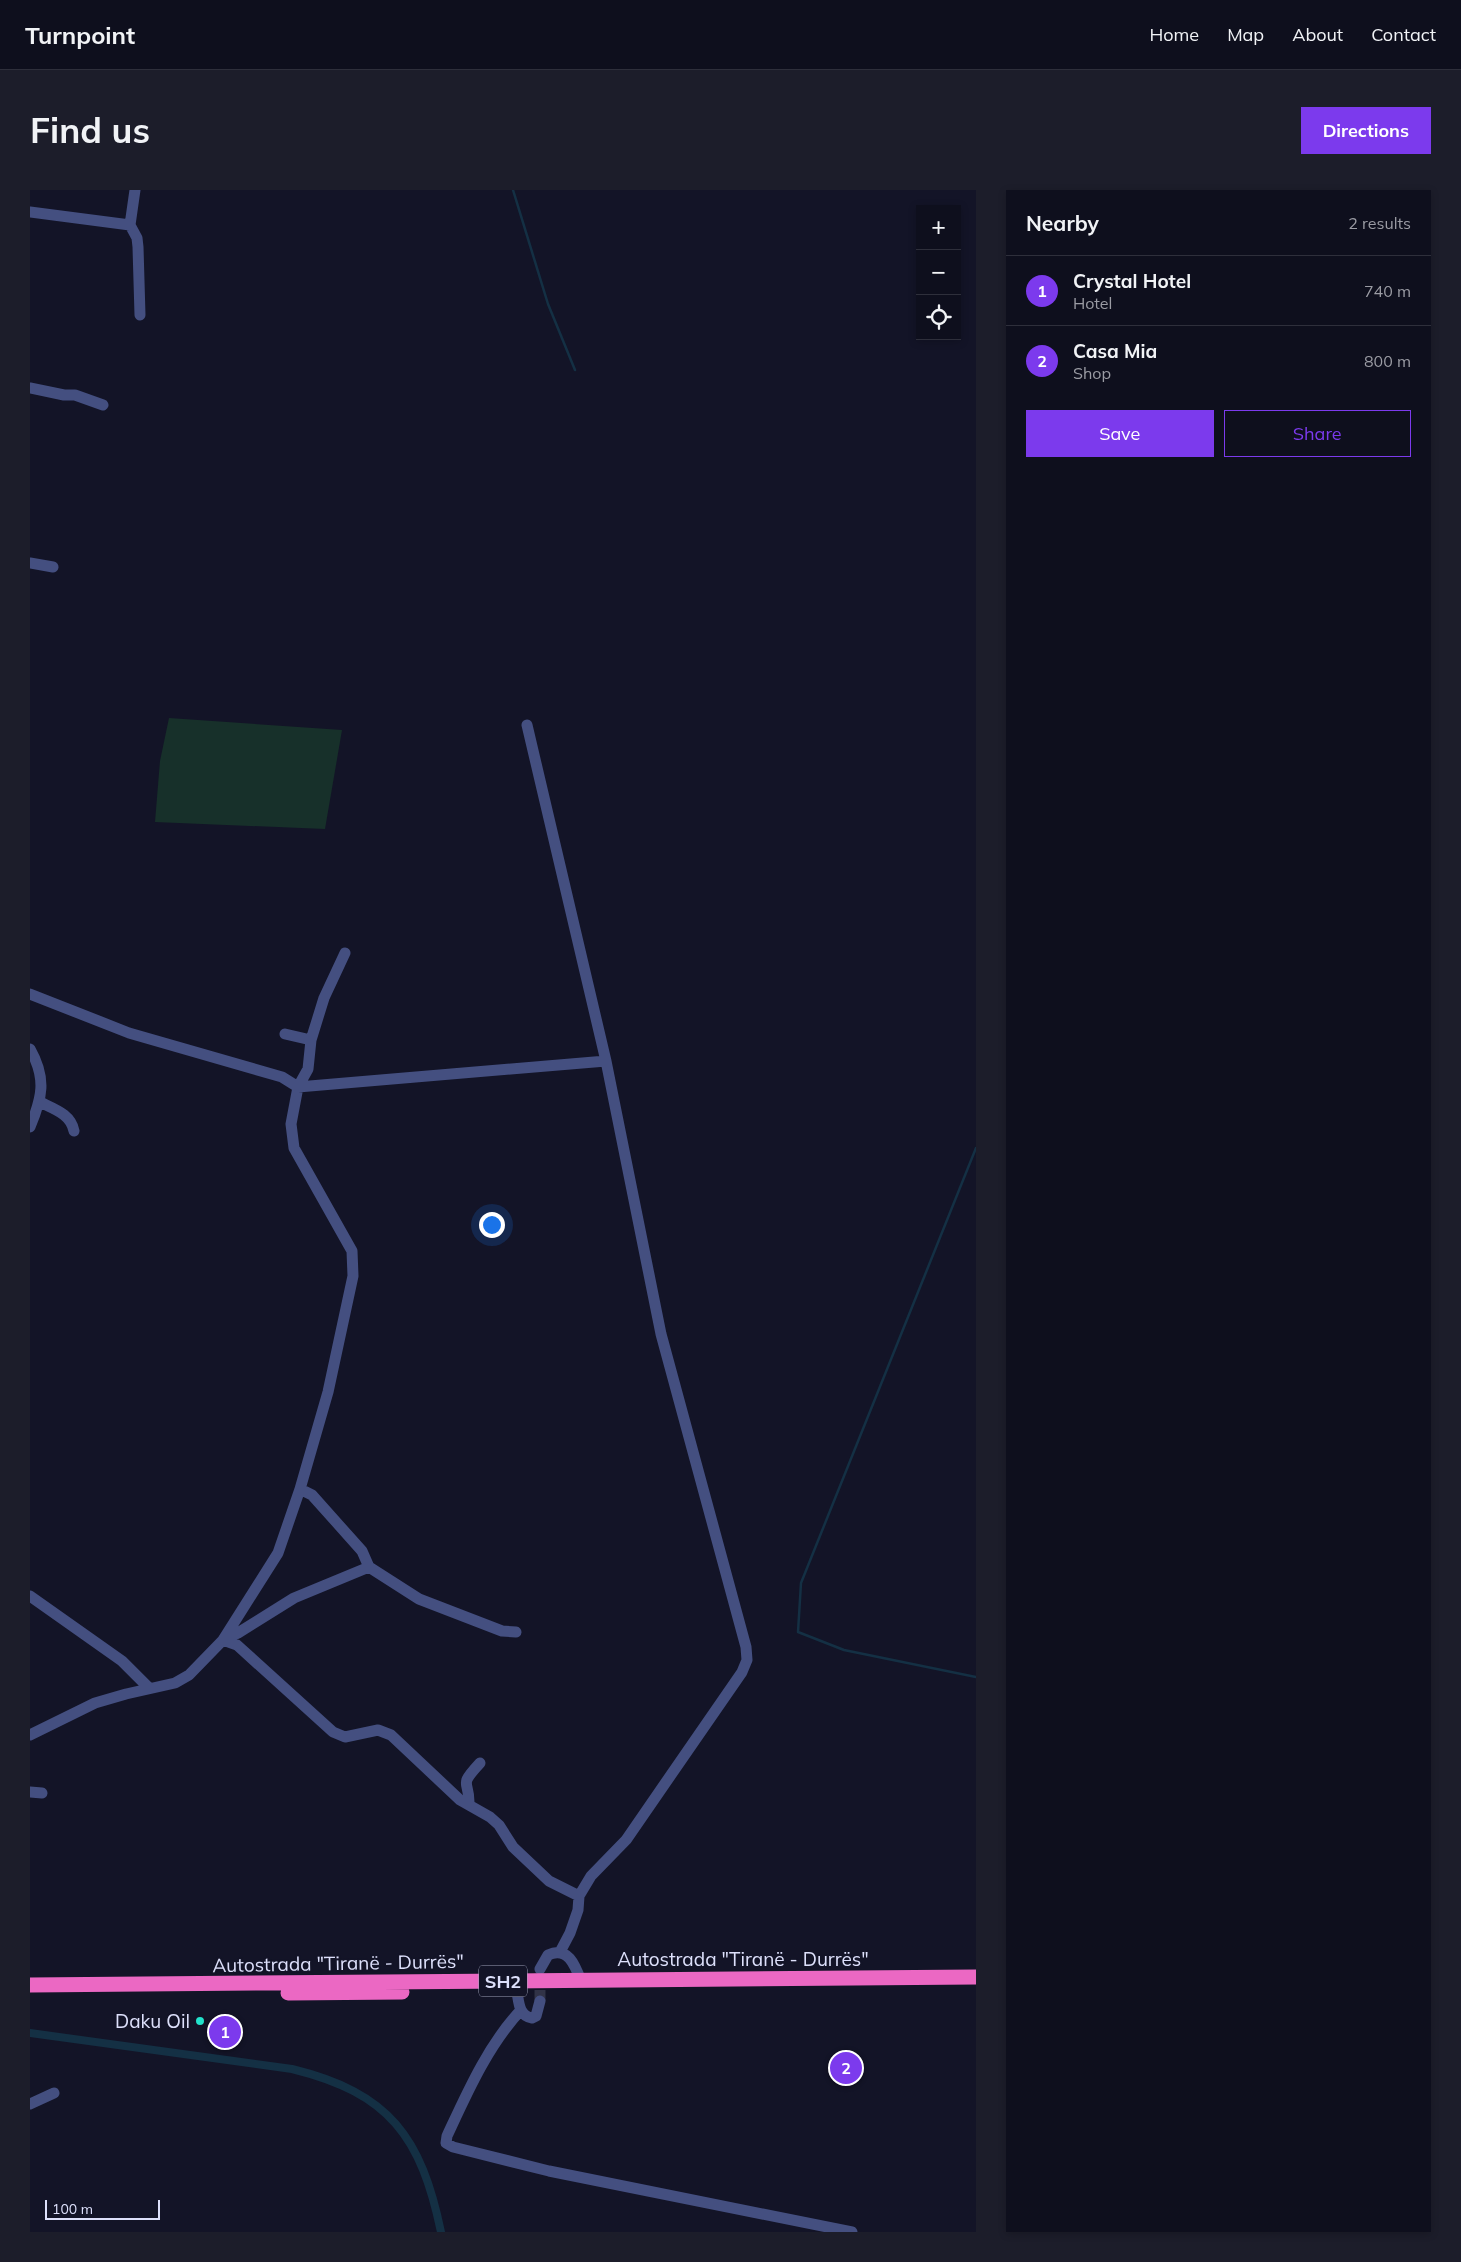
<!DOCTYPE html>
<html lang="en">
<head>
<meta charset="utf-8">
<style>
  :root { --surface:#0e0f1d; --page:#1c1d2a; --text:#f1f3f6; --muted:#9b9ca4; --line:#2e2f3b; --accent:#7c3aed }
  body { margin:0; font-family:Mulish,sans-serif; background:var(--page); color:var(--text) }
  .controls { position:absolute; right:15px; top:15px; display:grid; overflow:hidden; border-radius:0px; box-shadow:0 2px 8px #0003 }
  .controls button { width:45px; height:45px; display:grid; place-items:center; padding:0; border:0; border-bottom:1px solid var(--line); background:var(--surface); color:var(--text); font:25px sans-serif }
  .scale { position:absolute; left:15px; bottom:12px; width:115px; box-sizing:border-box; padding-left:5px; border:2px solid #dde0fb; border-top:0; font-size:14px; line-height:18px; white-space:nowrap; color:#dde0fb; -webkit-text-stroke:4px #131427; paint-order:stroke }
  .you { position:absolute; left:461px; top:1034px; width:18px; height:18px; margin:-12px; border:4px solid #fff; border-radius:50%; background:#1a73e8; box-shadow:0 0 0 8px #1a73e833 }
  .badge { display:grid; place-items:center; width:32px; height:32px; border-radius:50%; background:var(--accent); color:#fff; font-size:16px; font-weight:700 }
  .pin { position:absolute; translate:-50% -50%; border:2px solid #fff; box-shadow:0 1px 5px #0006 }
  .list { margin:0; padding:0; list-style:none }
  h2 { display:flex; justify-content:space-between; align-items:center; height:65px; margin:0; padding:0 20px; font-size:21px }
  h2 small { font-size:16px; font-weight:400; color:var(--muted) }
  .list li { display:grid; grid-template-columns:32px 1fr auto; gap:15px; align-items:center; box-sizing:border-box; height:70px; padding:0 20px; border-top:1px solid var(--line) }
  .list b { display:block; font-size:19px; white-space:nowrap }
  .list p { margin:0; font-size:16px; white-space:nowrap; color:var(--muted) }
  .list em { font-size:16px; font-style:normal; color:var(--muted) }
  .actions { display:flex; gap:10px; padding:15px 20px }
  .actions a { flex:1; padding:11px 0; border:1px solid var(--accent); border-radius:0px; text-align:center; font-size:18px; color:var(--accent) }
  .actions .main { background:var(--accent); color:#fff }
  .icon { flex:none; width:28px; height:28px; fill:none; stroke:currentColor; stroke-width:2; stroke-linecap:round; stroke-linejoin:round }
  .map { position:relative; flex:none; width:946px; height:2042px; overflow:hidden; border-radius:0px }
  header { display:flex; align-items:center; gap:30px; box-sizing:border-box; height:70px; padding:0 25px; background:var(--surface); border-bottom:1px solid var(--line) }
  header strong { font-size:24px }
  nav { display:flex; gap:28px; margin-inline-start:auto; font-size:18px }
  .intro { display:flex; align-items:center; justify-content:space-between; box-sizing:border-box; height:120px; padding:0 30px }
  h1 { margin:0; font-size:35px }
  .button { padding:12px 22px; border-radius:0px; background:var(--accent); color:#fff; font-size:18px; font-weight:700 }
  main { display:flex; gap:30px; padding:0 30px }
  aside { flex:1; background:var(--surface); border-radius:0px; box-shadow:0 2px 8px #0003 }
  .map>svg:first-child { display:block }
  .green { fill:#17302a }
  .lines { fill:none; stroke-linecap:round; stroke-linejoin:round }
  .stream { stroke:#143044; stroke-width:2.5 }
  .canal { stroke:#143044; stroke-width:8 }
  .minor-tunnel { stroke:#313347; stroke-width:11; stroke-dasharray:11 5.5; stroke-linecap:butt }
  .minor { stroke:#444f80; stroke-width:11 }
  .highway { stroke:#eb68c3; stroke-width:15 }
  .poi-dot { fill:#22e2cb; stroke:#131427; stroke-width:2 }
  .labels { text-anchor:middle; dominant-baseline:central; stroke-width:4; stroke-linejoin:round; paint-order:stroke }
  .shield { fill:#131427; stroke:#a0a3bb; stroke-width:1 }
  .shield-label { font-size:18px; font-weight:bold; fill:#dde0fb }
  .street-label { font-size:19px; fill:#dde0fb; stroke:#131427 }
  .poi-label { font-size:19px; fill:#dde0fb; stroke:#131427; text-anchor:end }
</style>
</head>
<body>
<header>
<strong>Turnpoint</strong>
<nav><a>Home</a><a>Map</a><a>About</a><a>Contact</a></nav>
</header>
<div class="intro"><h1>Find us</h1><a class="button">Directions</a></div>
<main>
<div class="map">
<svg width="946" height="2042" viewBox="0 0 946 2042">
  <rect width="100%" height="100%" fill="#131427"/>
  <path class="green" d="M139,528L312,540L295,639L125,632L130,571Z"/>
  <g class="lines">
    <path class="stream" d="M483,0L518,114L545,180
      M946,958L771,1393L768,1442L814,1460L946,1487"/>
    <path class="canal" d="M0,1843L262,1879C360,1903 391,1947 411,2042"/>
    <path class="minor-tunnel" d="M510,1811V1783"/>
    <path class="minor" d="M105,0L100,35L107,48L108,57L110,125
      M0,22L100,35
      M0,198L34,205H45L73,215
      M0,373L23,377
      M497,535L576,871L631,1144L716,1457L717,1470L712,1482L596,1650L561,1686L549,1706L548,1720L540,1743L530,1762
      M0,804L99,843L252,887L268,897L576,871
      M255,844L281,850
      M0,859C17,889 12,908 0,937
      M10,912C24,919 41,924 44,941
      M270,1299L282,1305L332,1361L339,1377L389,1409L472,1441L486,1442
      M0,1406L92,1471L119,1498
      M193,1450L207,1455L303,1542L315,1547L348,1540L361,1545L430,1610L460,1627L469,1635L483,1657L519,1691L549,1706
      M193,1450L208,1443L264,1408L339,1377
      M0,1545L65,1513L96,1504L145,1493L159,1485L193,1450L248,1363L270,1299L298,1202L323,1086L322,1061L264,958L261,934L268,897L278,879L281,850L294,808L315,763
      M0,1602L12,1603
      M439,1615C440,1589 427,1598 450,1573
      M510,1779L518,1765C538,1756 545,1775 551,1791
      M487,1802C489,1813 489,1826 502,1828L506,1826L510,1811
      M491,1820C458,1855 437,1903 417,1946L416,1953L423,1957L519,1981L822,2042
      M0,1914L24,1903"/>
    <path class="highway" d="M0,1795L946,1787
      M258,1803L372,1802"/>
  </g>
  <circle class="poi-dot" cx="170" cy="1831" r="5"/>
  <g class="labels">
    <rect class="shield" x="449" y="1775.5" width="48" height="31" rx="4"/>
    <g class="shield-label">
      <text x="473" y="1791">SH2</text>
    </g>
    <g class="street-label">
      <text x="713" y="1769">Autostrada "Tiranë - Durrës"</text>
      <text transform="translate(308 1773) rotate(-1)">Autostrada "Tiranë - Durrës"</text>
    </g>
    <g class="poi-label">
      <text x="160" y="1831">Daku Oil</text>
    </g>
  </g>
</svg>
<div class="controls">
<button>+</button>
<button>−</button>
<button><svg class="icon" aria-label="locate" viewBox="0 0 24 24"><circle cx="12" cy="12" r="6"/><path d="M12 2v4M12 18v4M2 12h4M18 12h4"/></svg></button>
</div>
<div class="scale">100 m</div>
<div class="you"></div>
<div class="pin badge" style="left:195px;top:1842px">1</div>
<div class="pin badge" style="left:816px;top:1878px">2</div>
</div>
<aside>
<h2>Nearby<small>2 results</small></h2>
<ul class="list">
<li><span class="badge">1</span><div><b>Crystal Hotel</b><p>Hotel</p></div><em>740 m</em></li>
<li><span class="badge">2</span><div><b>Casa Mia</b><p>Shop</p></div><em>800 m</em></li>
</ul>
<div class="actions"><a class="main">Save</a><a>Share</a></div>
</aside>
</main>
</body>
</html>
